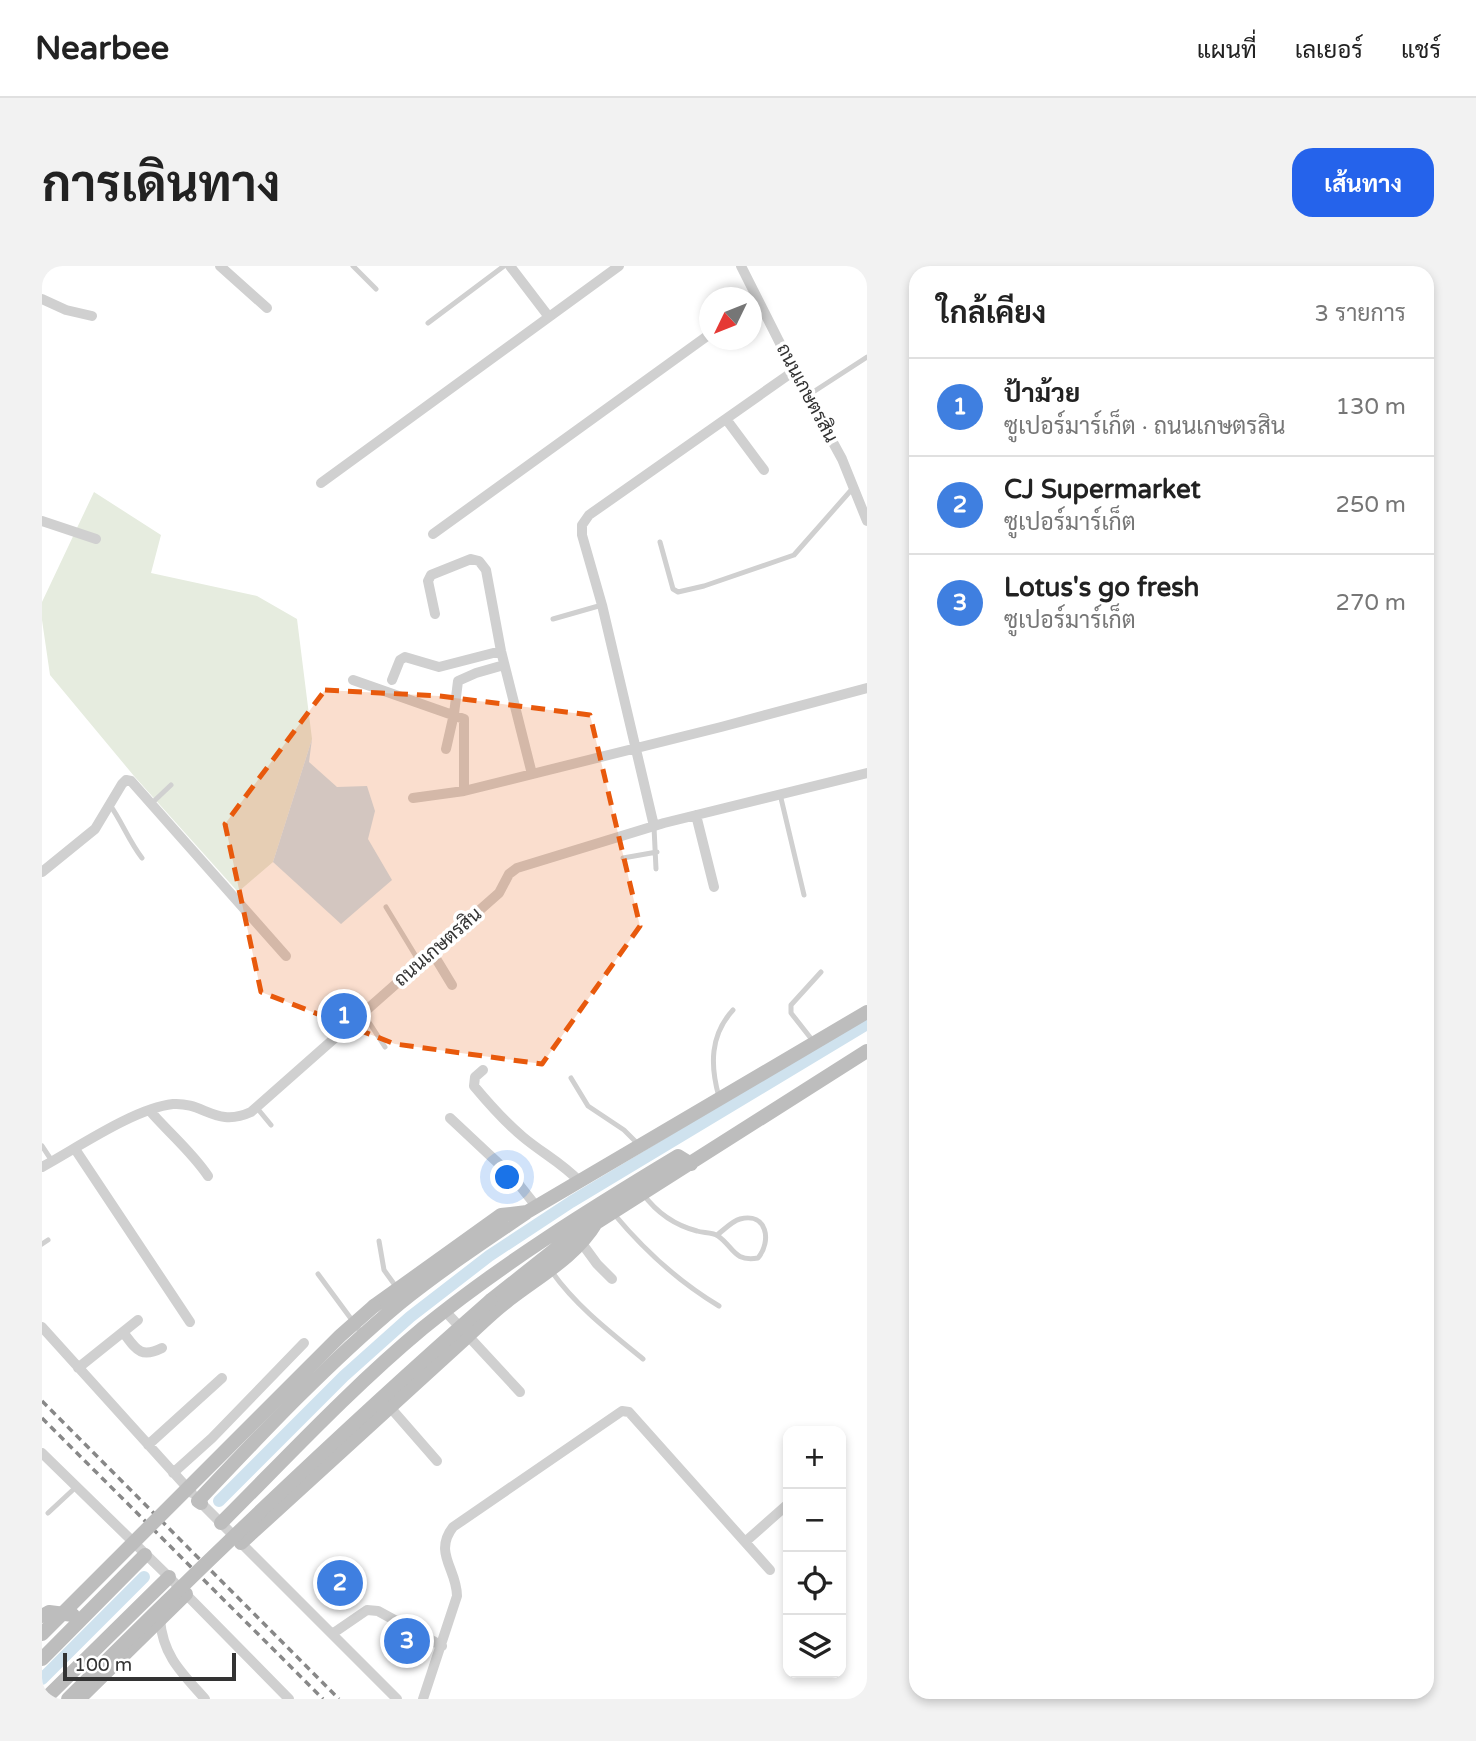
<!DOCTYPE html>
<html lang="th">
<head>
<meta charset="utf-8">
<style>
  :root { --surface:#fff; --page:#f2f2f2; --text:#222; --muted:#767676; --line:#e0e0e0; --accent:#2563eb }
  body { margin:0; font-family:"Varela Round",Sarabun,sans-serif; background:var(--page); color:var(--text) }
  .controls { position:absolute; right:21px; bottom:21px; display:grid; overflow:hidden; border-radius:14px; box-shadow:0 4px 10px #0003 }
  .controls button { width:63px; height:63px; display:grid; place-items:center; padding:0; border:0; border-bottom:2px solid var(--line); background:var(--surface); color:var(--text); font:35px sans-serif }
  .compass { position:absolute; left:657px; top:21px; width:63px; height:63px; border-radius:50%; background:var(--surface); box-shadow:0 4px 10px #0003; rotate:227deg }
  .scale { position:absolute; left:21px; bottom:18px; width:173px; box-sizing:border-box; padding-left:7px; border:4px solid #333; border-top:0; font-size:19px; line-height:24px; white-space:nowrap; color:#333; -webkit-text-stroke:5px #fff; paint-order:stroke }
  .you { position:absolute; left:466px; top:912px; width:24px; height:24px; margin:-18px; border:5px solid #fff; border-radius:50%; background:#1a73e8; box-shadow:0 0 0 10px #1a73e833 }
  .badge { display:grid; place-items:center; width:46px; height:46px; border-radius:50%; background:var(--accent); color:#fff; font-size:23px; font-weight:700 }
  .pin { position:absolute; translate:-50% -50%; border:4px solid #fff; box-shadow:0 2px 7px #0006 }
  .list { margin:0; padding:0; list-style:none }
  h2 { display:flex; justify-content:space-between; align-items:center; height:91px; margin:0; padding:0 28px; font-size:30px }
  h2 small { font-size:23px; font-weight:400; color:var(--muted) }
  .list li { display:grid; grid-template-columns:46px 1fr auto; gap:21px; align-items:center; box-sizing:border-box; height:98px; padding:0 28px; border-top:2px solid var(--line) }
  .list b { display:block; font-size:26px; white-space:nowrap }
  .list p { margin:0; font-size:23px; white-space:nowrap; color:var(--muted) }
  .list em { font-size:23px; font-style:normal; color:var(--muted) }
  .icon { flex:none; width:38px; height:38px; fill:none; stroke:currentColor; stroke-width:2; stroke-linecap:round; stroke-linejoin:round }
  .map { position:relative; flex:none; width:825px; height:1433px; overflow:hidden; border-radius:21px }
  header { display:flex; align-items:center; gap:42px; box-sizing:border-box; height:98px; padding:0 35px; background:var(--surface); border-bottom:2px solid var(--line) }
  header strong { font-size:33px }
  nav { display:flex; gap:38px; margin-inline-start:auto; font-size:24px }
  .intro { display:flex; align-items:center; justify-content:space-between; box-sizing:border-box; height:168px; padding:0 42px }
  h1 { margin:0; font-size:49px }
  .button { padding:18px 32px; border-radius:21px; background:var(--accent); color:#fff; font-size:24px; font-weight:700 }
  main { display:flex; gap:42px; padding:0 42px }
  aside { flex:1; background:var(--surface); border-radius:21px; box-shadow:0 4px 10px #0003 }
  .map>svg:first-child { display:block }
  .green { fill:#e6ecdf }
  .water { fill:#cfe2ee }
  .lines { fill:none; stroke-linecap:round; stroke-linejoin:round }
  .canal { stroke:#cfe2ee; stroke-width:12 }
  .lane { stroke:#d0d0d0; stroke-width:5 }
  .street { stroke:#d0d0d0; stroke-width:10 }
  .secondary { stroke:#bdbdbd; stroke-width:14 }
  .rail { stroke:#888; stroke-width:3.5; stroke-dasharray:7 5; stroke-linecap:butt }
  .secondary-bridge { stroke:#bdbdbd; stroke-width:14 }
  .marked { fill:#e8590c; fill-opacity:0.2; stroke:#e8590c; stroke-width:5; stroke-dasharray:14 9; stroke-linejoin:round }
  .labels { text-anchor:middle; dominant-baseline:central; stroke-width:7; stroke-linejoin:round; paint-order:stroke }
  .street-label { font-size:19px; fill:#333; stroke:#fff }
</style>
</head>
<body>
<header>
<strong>Nearbee</strong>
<nav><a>แผนที่</a><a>เลเยอร์</a><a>แชร์</a></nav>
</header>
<div class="intro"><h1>การเดินทาง</h1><a class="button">เส้นทาง</a></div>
<main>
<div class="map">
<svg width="825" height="1433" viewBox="0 0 825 1433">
  <rect width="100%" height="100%" fill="#fff"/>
  <path class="green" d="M52,226L119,269L109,307L215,330L255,353L270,473L231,596L196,626L92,510L8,409L0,354V336Z"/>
  <path class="water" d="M270,473L267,496L295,521L325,520L333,545L326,573L350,614L299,658L231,596Z"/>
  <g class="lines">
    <path class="canal" d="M177,1235L302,1110L368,1051L447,990L529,936L825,758
      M0,1413L102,1311"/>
    <path class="lane" d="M311,0L334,23
      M386,57L462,0
      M765,130L825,91
      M618,276L631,323L636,326L662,320L752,289L811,222
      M511,353L560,339
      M738,528L762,629
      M110,537L129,519
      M68,539C80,556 87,575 100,592
      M612,561L614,603
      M581,592L615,586
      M344,641L378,697
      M321,747L343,781
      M771,775L749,747V739L779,706
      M529,812L546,840L582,864L596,878
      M677,831C668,799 668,769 691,744
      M215,842L229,859
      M0,880L10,895
      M601,928C615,947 632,959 655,965C661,967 671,966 676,970C692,981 691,996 716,992C730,975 725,946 698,953C690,955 682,964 675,969
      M572,948C602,984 637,1016 677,1040
      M337,975L342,1004L355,1022
      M0,978L6,974
      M510,1006C535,1041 568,1066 601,1093
      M276,1008L321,1069
      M6,1247L34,1221"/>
    <path class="street" d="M178,0L225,42
      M699,0L752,105L800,193L825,255
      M0,33L24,44L50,50
      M507,51L577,0
      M684,153L722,204
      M279,217L507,51L468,0
      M0,255L54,273
      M391,268L668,68
      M393,348L386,315L389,309L429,293L437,295L444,304L459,385L490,508
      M311,414L422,453V525L679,461L825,422
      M350,414L358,394L363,391L397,401L459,385
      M404,483L412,448L416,415L434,407L462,399
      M371,532L422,525
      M654,549L672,621
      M612,560L560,339L540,269V259L547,249L752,105
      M0,606L53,563L80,518L84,514L89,515L244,690
      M390,686L410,719
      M441,804L433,811L432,820C447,838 463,856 481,871C500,887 520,897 537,915
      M108,845C127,867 150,886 166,910
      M408,852L471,911L494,940
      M33,883L148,1056
      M0,901C35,882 93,842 131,838C162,836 174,862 209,846L457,627L467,608L475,602L622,557L825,507
      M536,972L555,998L570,1013
      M403,1045L478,1126
      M0,1061L150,1227
      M81,1066C94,1083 98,1093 120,1082
      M36,1102L96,1054
      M347,1140L395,1195
      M106,1179L180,1112
      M0,1187L124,1308L247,1433
      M131,1207L170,1172L262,1077
      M159,1237L355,1433
      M703,1276L746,1238
      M118,1354C121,1390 140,1407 163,1433
      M290,1368L325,1344L336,1345L400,1380
      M381,1433L415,1330C415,1303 391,1287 411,1261L580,1145L587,1146L728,1304"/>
    <path class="secondary" d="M449,1034L516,981L825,785
      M332,1040L459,949L485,946L825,746
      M159,1237L156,1235C221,1166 286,1097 358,1037C398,1005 441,976 484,947
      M179,1257C245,1191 309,1122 381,1062C461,997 548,943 636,890L649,898
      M199,1277L426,1070C438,1059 450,1047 463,1037C494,1012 533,992 554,957
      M0,1350L7,1346L31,1349
      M0,1393L103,1289
      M3,1433L127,1311
      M37,1433L144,1328"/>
    <path class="rail" d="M0,1135L297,1433
      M0,1152L281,1433"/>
    <path class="secondary-bridge" d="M0,1368L298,1070L332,1040
      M26,1433C163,1296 303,1162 449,1034"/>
  </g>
  <path class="marked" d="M283,424L397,430L548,449L598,660L500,798L353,778L219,726L183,558Z"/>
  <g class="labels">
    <g class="street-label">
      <text transform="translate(765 127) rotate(62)">ถนนเกษตรสิน</text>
      <text transform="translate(396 681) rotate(-41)">ถนนเกษตรสิน</text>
    </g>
  </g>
</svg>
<div class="controls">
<button>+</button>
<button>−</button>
<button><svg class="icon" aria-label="locate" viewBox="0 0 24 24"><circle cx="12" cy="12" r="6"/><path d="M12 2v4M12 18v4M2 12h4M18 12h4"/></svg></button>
<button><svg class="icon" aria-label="layers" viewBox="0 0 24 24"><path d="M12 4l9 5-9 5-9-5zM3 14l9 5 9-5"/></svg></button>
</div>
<svg class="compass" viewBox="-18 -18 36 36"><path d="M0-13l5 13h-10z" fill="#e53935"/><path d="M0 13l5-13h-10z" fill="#767676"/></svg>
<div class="scale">100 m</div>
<div class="you"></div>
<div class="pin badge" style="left:302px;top:750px;background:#3f7fe0">1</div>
<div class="pin badge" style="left:298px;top:1317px;background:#3f7fe0">2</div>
<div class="pin badge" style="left:365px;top:1375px;background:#3f7fe0">3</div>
</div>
<aside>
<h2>ใกล้เคียง<small>3 รายการ</small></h2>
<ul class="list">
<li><span class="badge" style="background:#3f7fe0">1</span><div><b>ป้าม้วย</b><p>ซูเปอร์มาร์เก็ต · ถนนเกษตรสิน</p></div><em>130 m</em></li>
<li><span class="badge" style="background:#3f7fe0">2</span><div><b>CJ Supermarket</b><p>ซูเปอร์มาร์เก็ต</p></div><em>250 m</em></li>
<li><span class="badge" style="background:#3f7fe0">3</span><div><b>Lotus's go fresh</b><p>ซูเปอร์มาร์เก็ต</p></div><em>270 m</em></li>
</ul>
</aside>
</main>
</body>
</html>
